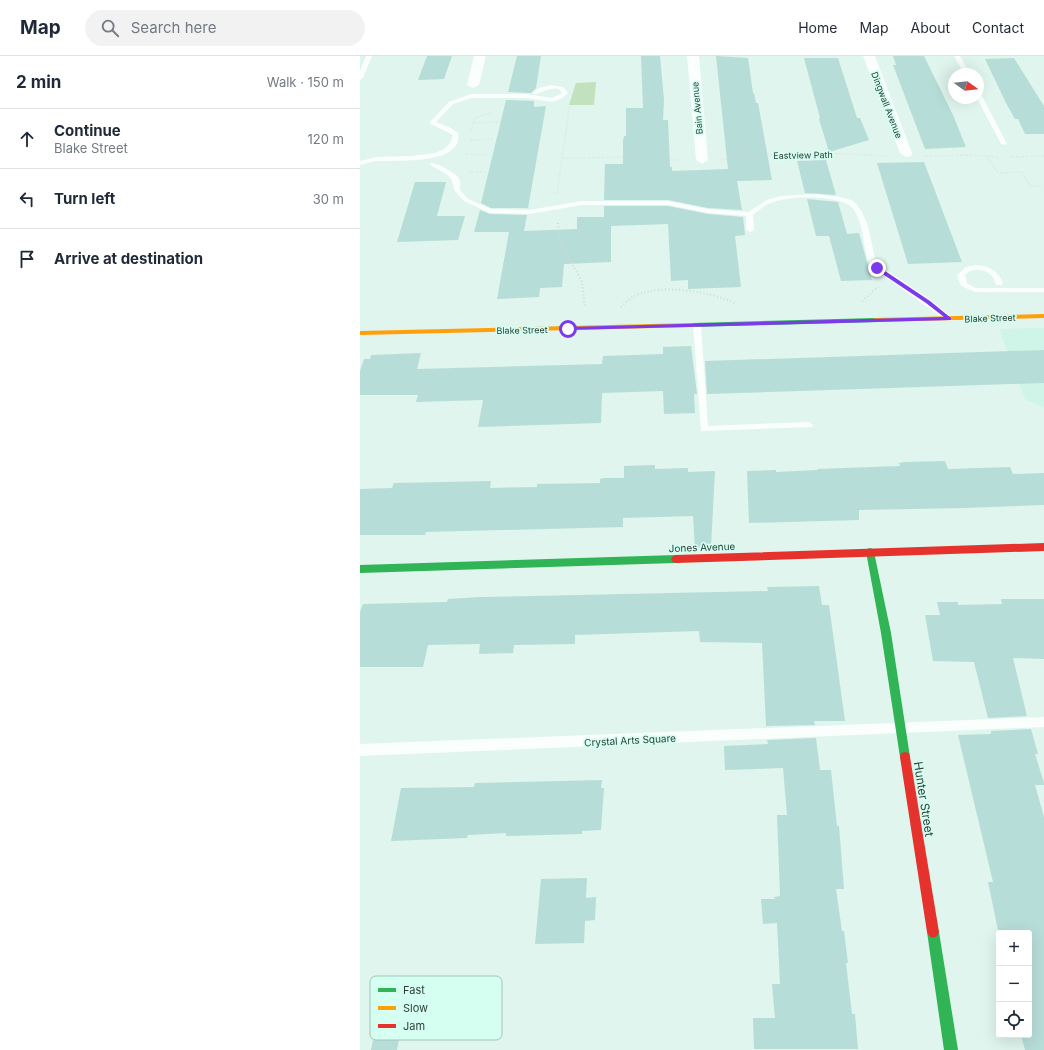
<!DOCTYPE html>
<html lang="en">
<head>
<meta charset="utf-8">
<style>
  :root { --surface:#fff; --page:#f2f2f3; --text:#1f2937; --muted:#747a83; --line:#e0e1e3 }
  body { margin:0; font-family:Inter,sans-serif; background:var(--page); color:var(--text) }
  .controls { position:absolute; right:12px; bottom:12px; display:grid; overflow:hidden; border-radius:4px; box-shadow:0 4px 16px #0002 }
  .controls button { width:36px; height:36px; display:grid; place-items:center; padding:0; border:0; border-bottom:1px solid var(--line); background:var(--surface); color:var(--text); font:20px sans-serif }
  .compass { position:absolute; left:588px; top:12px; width:36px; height:36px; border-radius:50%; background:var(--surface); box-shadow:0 4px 16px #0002; rotate:105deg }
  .stop { position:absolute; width:12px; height:12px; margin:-9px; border:3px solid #7c3aed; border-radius:50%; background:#fff }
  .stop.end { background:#7c3aed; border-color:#fff; box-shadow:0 1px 4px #0008 }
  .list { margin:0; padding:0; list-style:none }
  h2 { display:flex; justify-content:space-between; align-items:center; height:52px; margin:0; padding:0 16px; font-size:17px }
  h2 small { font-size:13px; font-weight:400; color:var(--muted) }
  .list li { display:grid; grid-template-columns:26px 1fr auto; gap:12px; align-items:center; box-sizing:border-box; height:60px; padding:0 16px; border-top:1px solid var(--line) }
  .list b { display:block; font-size:15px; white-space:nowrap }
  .list p { margin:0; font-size:13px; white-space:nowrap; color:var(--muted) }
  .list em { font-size:13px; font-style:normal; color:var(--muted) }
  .icon { flex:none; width:22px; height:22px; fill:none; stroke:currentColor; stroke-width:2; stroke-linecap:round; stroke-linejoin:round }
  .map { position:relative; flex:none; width:684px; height:994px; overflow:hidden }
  header { display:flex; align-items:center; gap:24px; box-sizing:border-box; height:56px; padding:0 20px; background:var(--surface); border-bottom:1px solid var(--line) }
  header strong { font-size:19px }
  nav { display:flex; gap:22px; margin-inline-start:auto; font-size:14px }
  .search { width:280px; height:36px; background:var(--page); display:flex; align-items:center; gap:10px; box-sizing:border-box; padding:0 14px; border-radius:22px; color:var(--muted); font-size:15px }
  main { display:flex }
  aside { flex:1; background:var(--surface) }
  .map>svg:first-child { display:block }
  .built { fill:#cff5e8 }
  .green { fill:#c1e2bd }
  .building { fill:#b7ddd8 }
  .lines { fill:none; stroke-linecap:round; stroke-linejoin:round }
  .path-far1 { stroke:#d3d9d7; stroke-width:1.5; stroke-dasharray:0.5 2; stroke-linecap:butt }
  .path { stroke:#d3d9d7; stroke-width:2; stroke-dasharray:1 2.5; stroke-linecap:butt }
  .lane { fill:#fafefc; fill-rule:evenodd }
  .street { fill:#fafefc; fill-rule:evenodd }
  .fast { fill:#30b455; fill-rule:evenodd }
  .slow { fill:#ff9f0a; fill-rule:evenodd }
  .jam { fill:#e5322d; fill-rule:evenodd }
  .route { fill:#7c3aed }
  .labels { text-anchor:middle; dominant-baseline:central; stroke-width:3.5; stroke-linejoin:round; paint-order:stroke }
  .far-street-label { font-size:9px; fill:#2e3f39; stroke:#d5fff0 }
  .street-label { font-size:10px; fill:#2e3f39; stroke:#d5fff0 }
  .near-street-label { font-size:12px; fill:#2e3f39; stroke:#d5fff0 }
  .key { fill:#d5fff0; stroke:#a3c5b9; stroke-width:1 }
  .key-label { font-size:11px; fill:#2e3f39 }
</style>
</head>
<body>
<header>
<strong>Map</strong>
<div class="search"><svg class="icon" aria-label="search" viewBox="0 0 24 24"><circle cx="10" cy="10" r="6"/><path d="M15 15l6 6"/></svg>Search here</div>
<nav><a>Home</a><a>Map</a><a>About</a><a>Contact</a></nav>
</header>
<main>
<aside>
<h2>2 min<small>Walk · 150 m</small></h2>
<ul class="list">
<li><svg class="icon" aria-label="ahead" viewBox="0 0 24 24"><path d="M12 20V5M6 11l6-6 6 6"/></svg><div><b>Continue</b><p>Blake Street</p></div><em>120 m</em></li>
<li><svg class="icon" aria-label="left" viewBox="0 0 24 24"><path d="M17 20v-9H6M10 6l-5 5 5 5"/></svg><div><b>Turn left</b></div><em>30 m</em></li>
<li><svg class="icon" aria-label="arrive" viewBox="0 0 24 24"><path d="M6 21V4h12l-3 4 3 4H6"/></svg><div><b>Arrive at destination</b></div></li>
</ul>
</aside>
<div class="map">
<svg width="684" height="994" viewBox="0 0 684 994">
  <rect width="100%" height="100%" fill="#dff5ed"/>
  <path class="built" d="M684,272V352L665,343L639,273Z"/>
  <path class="green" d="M236,26L234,49H209L216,27Z"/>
  <path class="building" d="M67,0H92L84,23L58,24Z
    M157,0H181L176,32L171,37L148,36Z
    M281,0H300L304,44L303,64H308L310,111H312V115L368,113L356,0L388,2L393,37H394L396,47H398L412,124L377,125L382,154L348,152L308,144H244L245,108H263V85L264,80H266V52H283Z
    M533,0H564L593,59L606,91L565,93L533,9H536Z
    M444,2H478L497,62H500L509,84L469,96L459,63L460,62Z
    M654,2L684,50V78H665L658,63H655L646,47L625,3Z
    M146,44L174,45V51L186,50L168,152H131L121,147Z
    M466,104L476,139L445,137L437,105Z
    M564,106L602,206L548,208L517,107Z
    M55,126H86L77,160H105L98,184L37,186Z
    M447,143L478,146L487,178L499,177L512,224L481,225L469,180H456Z
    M244,150H308L348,158L383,161L385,179L375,180L381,231L328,233V224L311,225L308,168L251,170V206L204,208L202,231L180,232L179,241L137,243L149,176H114L120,154L130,158L167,159L164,175L217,173V161H244Z
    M331,290L337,338H334L335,357L304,358L303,335L242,337L241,367L118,371L123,344L56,346L58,339H0V315L4,303H10L11,299L61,297L57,313L242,308L243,300L303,298V291Z
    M684,294V327L347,338L345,305Z
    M585,405L588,413L650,411L653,418L684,417V449L604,452L499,454V464L389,467L387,415L416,414V416L458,414L457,413L540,410L539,407L545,406Z
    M295,409V413L328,412V416L355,415L351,491L335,492L333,460L263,462V471L66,476L65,479H0V433L32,432L34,427L131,425L130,432L177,431V428L240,427V423L244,422H264V410Z
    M459,530L462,549H469L485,665H454L455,669L406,670L402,587L340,586L339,575L215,579V588L154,589L153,597L119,598L120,588L68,589L63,611H0V556L3,548L87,546L88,543L120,541L408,535L407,531Z
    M641,543H684V603L653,602L667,660L628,662L614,606L573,605L565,559H580L577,546H598V549L642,548Z
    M671,673L678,698H675L684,727V729H675L684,761V994H665L661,979H669V877H639V879L628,826H633L598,679L631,678V675Z
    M456,682L460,714H471L477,770H479L484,833H476L482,875H484L488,907H486L492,958H495L498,993H394L393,962H415L412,928H420L417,867L403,868L401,843H415L414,841L420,840L417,759H427L423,712L365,714L364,690L408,688L407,684Z
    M242,724L241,732H244L241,774L222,775V778L146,780V777L108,779L107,782L31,785L41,732L114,731L115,727Z
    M227,822L226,842L236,841L235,864L225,865L224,887L175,888L181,823Z
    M24,946L46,947L37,994H11L17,963H21Z"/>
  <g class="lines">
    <path class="path-far1" d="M114,67L141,66
      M110,75L115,62L131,57
      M111,84L133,83
      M106,98L127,99
      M565,100L614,99L638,101
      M651,101L684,100
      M202,102L274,101L288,104H322
      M628,102L638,117L662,116L670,130H684
      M359,104C412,95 474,97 528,100
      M110,116H127
      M197,137L209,54"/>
    <path class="path" d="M198,167L200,185L222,226L225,252
      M502,245L518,231
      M261,251C266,246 272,240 279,238C305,228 353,236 377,248"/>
    <path class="lane" d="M6,0H12L3,22L0,24V15Z
      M594,0H600L610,18H604Z
      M191,29L203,31L208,37L201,43L192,46L167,42H112L93,48L76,66L91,72L98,77C104,109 37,104 18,105C12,105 6,108 0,109V105L16,101L52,100L75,97L84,93L90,87L93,79L69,67L89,46L111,38H167L192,42L202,37L199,33C187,30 178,41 172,37L179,32Z
      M618,36L621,38L647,88L646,89L641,88L617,42Z
      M70,107C77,106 93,116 98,121C101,125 100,129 100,134L108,143L131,153L169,154L222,145H308L348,153L388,156L407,144L420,140L456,138L480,141L492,144L497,149L502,156L508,170L516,207L571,244L594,263L593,265H587L510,210C502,192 505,170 494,154C484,138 429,140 414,146C406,148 399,154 393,159L394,174L390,176L386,174V160L348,157L308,149H222L169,158L130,157L104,145L94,134C94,119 82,116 70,109Z
      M617,209C631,211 637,214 643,227L642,229H636C635,226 634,222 632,220C625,212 611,212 605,219L607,227L616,232H684V236H615L601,230L597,219L606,211Z
      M337,266L341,269L348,370L449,366L453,369L452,371L341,375L333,269Z
      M684,661V671L0,700V688Z"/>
    <path class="street" d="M114,0H126L119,29L113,32L107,29Z
      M327,0H339L348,104L342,108L336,104Z
      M503,0H515L552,97L551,100L546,101L540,97Z"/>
    <path class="fast" d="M515,262L519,264L518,266L333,271L329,269L333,267Z
      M510,492L513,493L514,496L531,577L550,701L549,705L545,706L541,705L540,701L521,577L506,496L507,493Z
      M316,499L319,500L321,503L319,506L316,507L0,517V509Z
      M573,870L577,872L579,876L598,994H584L567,876L569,872Z"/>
    <path class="slow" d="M684,258V262L515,266L511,264L515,262Z
      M333,267L337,269L336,271L0,279V275Z"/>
    <path class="jam" d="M684,487V495L316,507L313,506L311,503L313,500L316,499Z
      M545,696L549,697L550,701L579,876L577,880L573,882L569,880L567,876L540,701L541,697Z"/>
  </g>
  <path class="route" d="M515,211H519L570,245L591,262V264L208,274L205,273L208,271L584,261L566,247L515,213Z"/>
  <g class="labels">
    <g class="far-street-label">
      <text transform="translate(527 49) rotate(69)">Dingwall Avenue</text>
      <text transform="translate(337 52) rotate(-95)">Bain Avenue</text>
      <text transform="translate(443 99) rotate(-1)">Eastview Path</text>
      <text transform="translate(630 262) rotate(-2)">Blake Street</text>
      <text transform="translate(162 274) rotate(-1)">Blake Street</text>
    </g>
    <g class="street-label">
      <text transform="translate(342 491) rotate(-2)">Jones Avenue</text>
      <text transform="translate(270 684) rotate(-3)">Crystal Arts Square</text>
    </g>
    <g class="near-street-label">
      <text transform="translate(564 743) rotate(81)">Hunter Street</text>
    </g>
  </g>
  <rect x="10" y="920" width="132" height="64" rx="6" class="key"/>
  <rect x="18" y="932" width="18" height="4" fill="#30b455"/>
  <rect x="18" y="950" width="18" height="4" fill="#ff9f0a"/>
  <rect x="18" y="968" width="18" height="4" fill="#e5322d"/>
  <g class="key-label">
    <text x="43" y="938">Fast</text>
    <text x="43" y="956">Slow</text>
    <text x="43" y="974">Jam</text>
  </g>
</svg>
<div class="controls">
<button>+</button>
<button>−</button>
<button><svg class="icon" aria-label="locate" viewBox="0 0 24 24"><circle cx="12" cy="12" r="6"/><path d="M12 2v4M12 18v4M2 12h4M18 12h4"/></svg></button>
</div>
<svg class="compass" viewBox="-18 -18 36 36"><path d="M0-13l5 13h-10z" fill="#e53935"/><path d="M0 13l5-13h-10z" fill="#747a83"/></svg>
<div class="stop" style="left:208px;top:273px"></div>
<div class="stop end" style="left:517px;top:212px"></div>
</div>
</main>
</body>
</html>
